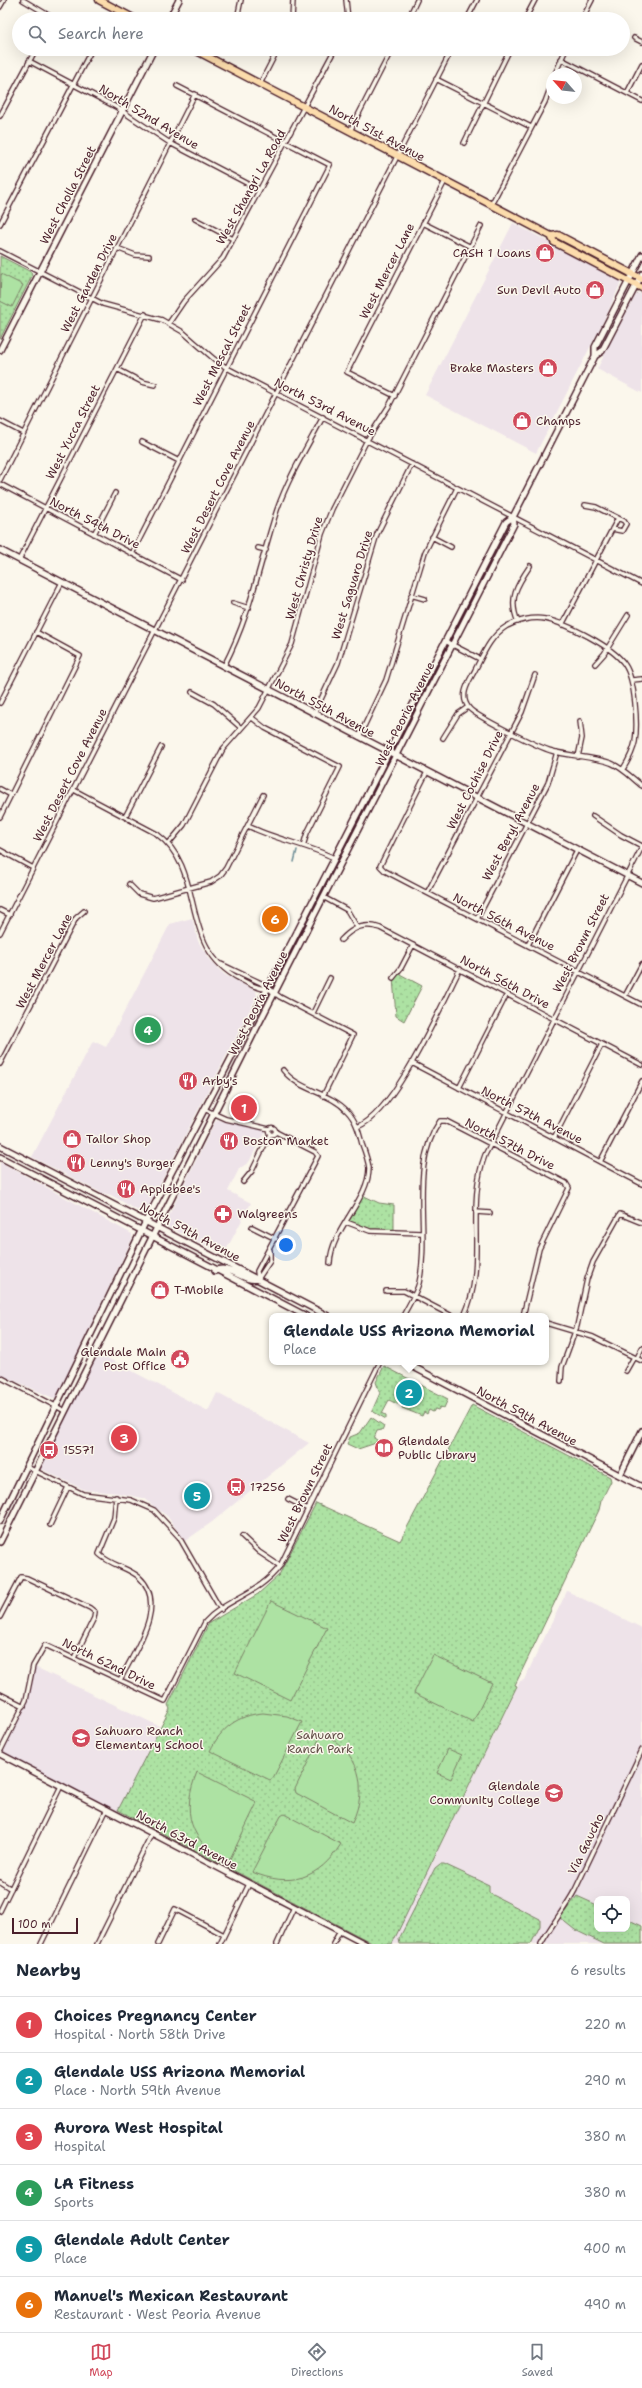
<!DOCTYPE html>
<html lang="en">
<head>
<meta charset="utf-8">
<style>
  :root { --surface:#fff; --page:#f6f6f7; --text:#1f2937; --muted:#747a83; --line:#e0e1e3; --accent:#d1495b }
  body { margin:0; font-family:"Shantell Sans",sans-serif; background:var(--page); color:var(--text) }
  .controls { position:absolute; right:12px; bottom:12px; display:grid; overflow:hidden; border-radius:8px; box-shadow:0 4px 16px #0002 }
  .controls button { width:36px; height:36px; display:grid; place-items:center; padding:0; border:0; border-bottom:1px solid var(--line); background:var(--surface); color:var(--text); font:20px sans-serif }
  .compass { position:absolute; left:546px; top:68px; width:36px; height:36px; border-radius:50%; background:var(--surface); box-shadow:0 4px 16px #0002; rotate:297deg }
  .scale { position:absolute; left:12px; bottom:10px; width:66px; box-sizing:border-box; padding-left:4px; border:2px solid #4a1f2b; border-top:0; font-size:11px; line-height:14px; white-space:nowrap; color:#4a1f2b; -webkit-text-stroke:3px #fbf7ec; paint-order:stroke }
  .you { position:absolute; left:286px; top:1245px; width:14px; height:14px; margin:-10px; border:3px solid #fff; border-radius:50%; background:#1a73e8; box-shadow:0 0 0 6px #1a73e833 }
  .badge { display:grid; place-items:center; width:26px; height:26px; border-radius:50%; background:var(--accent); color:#fff; font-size:13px; font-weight:700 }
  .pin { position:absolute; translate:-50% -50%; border:2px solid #fff; box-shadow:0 1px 4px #0006 }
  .popup { position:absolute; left:269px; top:1313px; width:280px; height:52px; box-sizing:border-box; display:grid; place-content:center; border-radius:8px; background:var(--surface); filter:drop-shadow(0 1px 3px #0005); font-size:13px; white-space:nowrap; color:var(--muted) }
  .popup b { font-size:15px; color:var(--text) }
  .popup::after { content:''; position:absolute; left:50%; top:100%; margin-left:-8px; border:8px solid transparent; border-top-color:var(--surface) }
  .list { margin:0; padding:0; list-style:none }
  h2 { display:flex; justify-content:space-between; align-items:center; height:52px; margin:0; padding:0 16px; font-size:17px }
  h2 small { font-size:13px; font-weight:400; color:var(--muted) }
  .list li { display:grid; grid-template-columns:26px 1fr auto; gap:12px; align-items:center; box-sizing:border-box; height:56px; padding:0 16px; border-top:1px solid var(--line) }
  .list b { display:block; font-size:15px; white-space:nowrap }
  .list p { margin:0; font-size:13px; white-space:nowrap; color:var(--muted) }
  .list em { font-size:13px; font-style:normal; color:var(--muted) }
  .icon { flex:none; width:22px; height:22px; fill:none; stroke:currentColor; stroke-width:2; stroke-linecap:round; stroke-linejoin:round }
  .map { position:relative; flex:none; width:642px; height:1944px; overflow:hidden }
  .search { position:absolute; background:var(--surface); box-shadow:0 4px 16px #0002; left:12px; right:12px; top:12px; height:44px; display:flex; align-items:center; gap:10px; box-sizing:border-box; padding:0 14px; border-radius:22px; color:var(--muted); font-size:15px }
  .sheet { height:388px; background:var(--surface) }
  nav { display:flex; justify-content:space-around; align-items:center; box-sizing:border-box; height:56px; border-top:1px solid var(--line); background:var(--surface); font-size:11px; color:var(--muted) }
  nav a { display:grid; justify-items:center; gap:2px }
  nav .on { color:var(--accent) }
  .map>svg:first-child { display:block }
  .built { fill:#eee3e9; fill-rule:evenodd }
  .green { fill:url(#green-dots); stroke:#7c8067 }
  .pitch { fill:#ade2a3; stroke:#7c8067 }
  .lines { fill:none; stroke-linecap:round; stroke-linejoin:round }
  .stream { stroke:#6c8c95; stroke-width:1.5 }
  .street-casing { stroke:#4a1f2b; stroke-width:6 }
  .secondary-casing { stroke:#4a1f2b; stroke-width:8 }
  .primary-casing { stroke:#4a1f2b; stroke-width:9 }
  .street { stroke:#fbf7ec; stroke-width:3.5 }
  .secondary { stroke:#fbf7ec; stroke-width:5 }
  .primary { stroke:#fcdcac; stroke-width:6 }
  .labels { text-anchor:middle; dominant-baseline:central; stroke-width:3; stroke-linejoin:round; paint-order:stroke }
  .street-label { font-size:12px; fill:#4a1f2b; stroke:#fbf7ec }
  .poi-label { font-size:12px; fill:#4a1f2b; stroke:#fbf7ec; text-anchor:start }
  .park-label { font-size:12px; fill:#635049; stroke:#fbf7ec }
</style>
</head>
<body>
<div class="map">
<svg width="642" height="1944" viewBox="0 0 642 1944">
  <defs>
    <pattern id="green-dots" width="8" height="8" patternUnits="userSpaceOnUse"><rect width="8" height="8" fill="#ade2a3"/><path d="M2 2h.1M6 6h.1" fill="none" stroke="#96c18c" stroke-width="1.8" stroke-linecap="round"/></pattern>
  </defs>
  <rect width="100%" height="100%" fill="#fbf7ec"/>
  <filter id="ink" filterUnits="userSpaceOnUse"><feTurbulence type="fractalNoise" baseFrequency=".025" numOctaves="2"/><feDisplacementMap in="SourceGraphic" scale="8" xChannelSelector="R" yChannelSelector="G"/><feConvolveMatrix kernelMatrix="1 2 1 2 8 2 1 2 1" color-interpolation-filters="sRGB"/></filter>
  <g filter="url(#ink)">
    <path class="built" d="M513,223L616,277L621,282L607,314L536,453L425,395Z
      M637,293L642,294V393L597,369Z
      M192,918L198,941L212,963L225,975L256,991L257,996L147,1209L140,1212L111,1195L102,1193L32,1157L93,1041L106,1047L170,924Z
      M218,1120L265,1131L249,1162L239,1169L228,1191L251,1203L224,1254L168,1227L165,1223L215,1122Z
      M0,1162L132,1234V1239L56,1397L53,1398L0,1374Z
      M96,1352L208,1411L217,1393L309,1443L212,1522L185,1541L167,1516L143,1498L118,1493L85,1490L41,1469L40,1465Z
      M567,1591L642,1628V1944H392L520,1681L524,1680ZM597,1899H627V1929H597Z
      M33,1666L161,1727L116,1814L0,1754L24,1706Z"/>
    <path class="green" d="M0,256L31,272L32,276L0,339Z
      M398,973L422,986L404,1021L396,1016L393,978Z
      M360,1194L379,1203L394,1205V1232L370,1231L346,1222Z
      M384,1366L448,1399L444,1408L440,1407L438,1410L435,1409L433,1412L429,1410L427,1414L424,1412L422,1416L402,1408L408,1396L406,1395L403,1402L397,1404L389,1400L382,1413L386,1415V1419L372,1411L380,1393L376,1382Z
      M472,1405L610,1477L611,1481L601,1501L599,1510L515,1685L517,1686L392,1944H374L118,1810L170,1709L168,1705L209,1623L258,1594L279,1575L316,1503L400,1541Z
      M371,1417L384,1426L382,1430L377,1431L374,1438L377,1440L376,1443L358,1449L347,1444L350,1437L360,1433Z
      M440,1864H444L489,1885V1893L540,1919V1926L531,1944H400L399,1939L435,1868Z
      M577,1896L597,1905V1929H627V1919L642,1926V1944H604L575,1930L560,1918Z"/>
    <path class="pitch" d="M1,274L23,285L12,307L0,301Z
      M271,1601L327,1628L290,1700L235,1673Z
      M433,1655L492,1683L473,1722L414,1693Z
      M263,1713L287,1716L302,1722L273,1778L270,1780L210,1751C221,1728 238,1715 263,1713Z
      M322,1733C360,1753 369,1785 352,1823L296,1793L295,1789Z
      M448,1749L462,1755L451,1779L437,1773Z
      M197,1772L255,1801L256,1805L228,1863C189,1841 181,1812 197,1772Z
      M284,1814L341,1844C319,1879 290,1888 252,1872L281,1816Z"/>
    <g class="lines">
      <path class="stream" d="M294,862L297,850"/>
      <g class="street-casing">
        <path id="street" d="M23,0L50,16L49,19
          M346,0L348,19
          M0,7L4,0
          M237,19L241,0
          M292,19L293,0
          M408,19L417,0
          M467,19L477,0
          M525,19L535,0
          M582,19L592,0
          M634,38L642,42
          M561,59L642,101
          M29,61L116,107L170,143L258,189
          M555,74L566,49
          M436,79L531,127
          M260,84L278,49
          M627,93L642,64
          M0,116L36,49
          M350,131L392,49
          M464,143L510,49
          M491,205L545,102L552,83
          M195,219L233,239
          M423,223L471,247
          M0,224L92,49
          M117,248L135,255L149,256
          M0,251L103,304L162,320L183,332L214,359L227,368L642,584
          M169,323L184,301L223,258L335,49
          M117,369L142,382L155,385
          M395,396L347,372L445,181
          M0,421L23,433
          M142,442L179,461
          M0,480L195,94
          M0,484L182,580
          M585,505L596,507L624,521L626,524L622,531L612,529
          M94,534L115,493
          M432,537L451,547
          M258,548L266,550
          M132,554L330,165L177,86
          M19,560L145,314
          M411,595L425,599
          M233,603L249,608
          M518,622C508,599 517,585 530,566
          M562,625L618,518
          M445,641L480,659
          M595,664L604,654L628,615
          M224,666C251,614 259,565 277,510C288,478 307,447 323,417
          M632,680L642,679
          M192,692L214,704L241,728
          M0,703L62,582
          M314,714L338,663L377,534L412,464
          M251,717L265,728L340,767L307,833L303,846
          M359,737L386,680L425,552L457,488
          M443,738L458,714L468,707
          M578,757L582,738L580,721
          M623,769C628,761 633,752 635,742C638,723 635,680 625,665C614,647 566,623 545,619C533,617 518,620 507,626C490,636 483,655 474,672C468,683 459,696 469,708C475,716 540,748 552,751C569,756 595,757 611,763C623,768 632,778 642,786
          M427,772L380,866L385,871L642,1005
          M0,789L11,795
          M74,790L157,834C208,872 177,947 240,979C249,984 256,988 266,989
          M593,816L621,835L642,846
          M0,817L80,656L36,632
          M125,817L161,747
          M248,826C276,840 306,844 334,858
          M169,843L184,825L223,749L259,708L292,644L322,534L332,509L367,440L389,406L481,226
          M0,850L33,868
          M129,884L139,894L153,898L211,882L220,876L226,868L263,795
          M427,893L522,712L535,675
          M323,897L347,910L357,927
          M0,910L10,915
          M477,919L548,783L557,752
          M0,933L452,49
          M341,940C352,928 364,922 380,928L642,1065
          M528,945L577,850
          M221,964L261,983L280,997L353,1035L323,1096
          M393,978L401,968L413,945
          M625,996L642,964
          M313,1013L330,978
          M412,1063L642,1184
          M0,1064L76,918L84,911
          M283,1070C299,1091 330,1092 347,1111C356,1120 359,1132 362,1144C365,1152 368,1160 369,1168C369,1200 331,1229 330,1263
          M459,1088L507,994
          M204,1109L226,1119L269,1129
          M357,1127C394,1114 441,1006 460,969
          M268.5 1131a3.5 3.5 0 1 1 7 0a3.5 3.5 0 1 1-7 0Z
          M554,1138L602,1044
          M600,1162L642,1081
          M243,1182L252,1171L270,1134
          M476,1212L490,1213
          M346,1222L370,1231L421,1233
          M252,1227L276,1239
          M258,1279L257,1271L318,1156L315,1152L276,1132
          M258,1279L270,1261V1250
          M386,1291H404L452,1316
          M403,1316C408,1306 416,1294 419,1283C431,1231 408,1167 440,1121H446L566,1183L569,1188L539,1249L523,1316
          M464,1316C488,1266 465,1207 485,1155L642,847
          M546,1323L593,1337L642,1361
          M637,1358L642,1348
          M626,1371L634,1357
          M0,1377L65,1411
          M561,1381L562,1367L577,1326L587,1279L593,1262L620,1214L642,1223
          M27,1467L83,1494L131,1500L154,1510L179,1537L221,1610
          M116,1497L114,1518L99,1554C110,1565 127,1567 139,1577C169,1604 134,1652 120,1680
          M288,1499L308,1509
          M50,1525L68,1487
          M242,1536L259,1552L280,1566
          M0,1617L21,1577L27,1578L90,1608L95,1612L94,1618L74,1658
          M0,1694L24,1706
          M0,1752L26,1700L33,1666L45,1645L165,1701L205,1622C227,1598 258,1595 280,1566L380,1362
          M0,1882L11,1889
          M0,1911L61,1786
          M41,1944L107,1809
          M97,1944L152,1833
          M158,1944L175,1909L224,1935
          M220,1944L249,1884
          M277,1944L294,1907
          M333,1944L340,1931
          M541,1944C551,1925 565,1909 575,1890L642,1750"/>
      </g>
      <g class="secondary-casing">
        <path id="secondary" d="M169,19L179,0
          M0,350L154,49
          M595,356V347L642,255
          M0,550L642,883
          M0,1146L328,1316
          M0,1157L306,1316
          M215,1271C229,1263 243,1283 258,1279
          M404,1362L642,1487
          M620,1475L642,1431
          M0,1521L146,1221L295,936L506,522L513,517
          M0,1542L256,1029L514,524L513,517L595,356L602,351L642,274
          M0,1754L365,1944"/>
      </g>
      <g class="primary-casing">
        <path id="primary" d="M99,0L135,19
          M193,49L551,236L554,242L642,288
          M551,236L558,235L642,279"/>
      </g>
      <use href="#street" class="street"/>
      <use href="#secondary" class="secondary"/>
      <use href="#primary" class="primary"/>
    </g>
  </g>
  <defs>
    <g id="shop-disc" transform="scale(1)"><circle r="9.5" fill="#d1495b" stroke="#fbf7ec"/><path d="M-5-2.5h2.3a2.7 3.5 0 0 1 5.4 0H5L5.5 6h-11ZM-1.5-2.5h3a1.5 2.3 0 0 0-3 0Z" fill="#fff"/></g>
    <g id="restaurant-disc" transform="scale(1)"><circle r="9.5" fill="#d1495b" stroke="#fbf7ec"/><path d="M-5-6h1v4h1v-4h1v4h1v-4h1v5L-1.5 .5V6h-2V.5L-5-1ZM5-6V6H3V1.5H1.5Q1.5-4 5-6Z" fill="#fff"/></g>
    <g id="pharmacy-disc" transform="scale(1)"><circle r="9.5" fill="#d1495b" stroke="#fbf7ec"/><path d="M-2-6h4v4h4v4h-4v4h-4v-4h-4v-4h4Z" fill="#fff"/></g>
    <g id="civic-disc" transform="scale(1)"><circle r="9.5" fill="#d1495b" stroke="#fbf7ec"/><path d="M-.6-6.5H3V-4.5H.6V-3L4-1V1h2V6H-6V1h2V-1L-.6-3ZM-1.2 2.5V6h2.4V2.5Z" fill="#fff"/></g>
    <g id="library-disc" transform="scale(1)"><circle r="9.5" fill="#d1495b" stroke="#fbf7ec"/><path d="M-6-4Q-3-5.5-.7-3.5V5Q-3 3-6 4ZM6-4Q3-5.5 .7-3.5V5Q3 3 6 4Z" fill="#fff"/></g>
    <g id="bus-disc" transform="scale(1)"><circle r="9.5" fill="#d1495b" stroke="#fbf7ec"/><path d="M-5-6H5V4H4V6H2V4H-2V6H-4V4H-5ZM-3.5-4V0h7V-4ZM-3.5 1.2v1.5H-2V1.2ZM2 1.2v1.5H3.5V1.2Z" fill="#fff"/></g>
    <g id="school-disc" transform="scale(1)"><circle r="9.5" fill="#d1495b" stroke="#fbf7ec"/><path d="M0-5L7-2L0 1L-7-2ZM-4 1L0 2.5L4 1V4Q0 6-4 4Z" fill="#fff"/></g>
    <g id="university-disc" transform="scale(1)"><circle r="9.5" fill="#d1495b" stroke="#fbf7ec"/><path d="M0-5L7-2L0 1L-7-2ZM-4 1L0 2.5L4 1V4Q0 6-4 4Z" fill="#fff"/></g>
  </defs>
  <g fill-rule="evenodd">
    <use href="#shop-disc" x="545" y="253"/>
    <use href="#shop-disc" x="595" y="290"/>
    <use href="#shop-disc" x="548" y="368"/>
    <use href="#shop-disc" x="522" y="421"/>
    <use href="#restaurant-disc" x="188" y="1081"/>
    <use href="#shop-disc" x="72" y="1139"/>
    <use href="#restaurant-disc" x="229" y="1141"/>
    <use href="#restaurant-disc" x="76" y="1163"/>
    <use href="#restaurant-disc" x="126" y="1189"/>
    <use href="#pharmacy-disc" x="223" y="1214"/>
    <use href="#shop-disc" x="160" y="1290"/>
    <use href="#civic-disc" x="180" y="1359"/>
    <use href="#library-disc" x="384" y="1448"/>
    <use href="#bus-disc" x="49" y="1450"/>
    <use href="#bus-disc" x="236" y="1487"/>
    <use href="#school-disc" x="81" y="1738"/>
    <use href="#university-disc" x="554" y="1793"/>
  </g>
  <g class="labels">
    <g class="street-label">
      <text transform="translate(149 117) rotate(31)">North 52nd Avenue</text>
      <text transform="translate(377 133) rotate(28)">North 51st Avenue</text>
      <text transform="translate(251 187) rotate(-61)">West Shangri La Road</text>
      <text transform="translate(68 195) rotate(-63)">West Cholla Street</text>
      <text transform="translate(387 271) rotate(-63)">West Mercer Lane</text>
      <text transform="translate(89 283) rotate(-63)">West Garden Drive</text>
      <text transform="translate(222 355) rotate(-63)">West Mescal Street</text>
      <text transform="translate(325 407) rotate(27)">North 53rd Avenue</text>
      <text transform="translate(73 432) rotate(-63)">West Yucca Street</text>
      <text transform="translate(218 487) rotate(-63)">West Desert Cove Avenue</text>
      <text transform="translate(95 523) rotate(27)">North 54th Drive</text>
      <text transform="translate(304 568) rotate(-74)">West Christy Drive</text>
      <text transform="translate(352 585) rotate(-73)">West Saguaro Drive</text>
      <text transform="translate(325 708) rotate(28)">North 55th Avenue</text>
      <text transform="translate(405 714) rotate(-63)">West Peoria Avenue</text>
      <text transform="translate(70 775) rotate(-63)">West Desert Cove Avenue</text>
      <text transform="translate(475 780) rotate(-63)">West Cochise Drive</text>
      <text transform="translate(511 832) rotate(-62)">West Beryl Avenue</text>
      <text transform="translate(504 922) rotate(27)">North 56th Avenue</text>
      <text transform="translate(581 943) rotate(-63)">West Brown Street</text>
      <text transform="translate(44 961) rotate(-62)">West Mercer Lane</text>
      <text transform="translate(505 982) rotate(28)">North 56th Drive</text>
      <text transform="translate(258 1003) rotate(-63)">West Peoria Avenue</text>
      <text transform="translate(532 1115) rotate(27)">North 57th Avenue</text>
      <text transform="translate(510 1144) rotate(27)">North 57th Drive</text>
      <text transform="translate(190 1232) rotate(28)">North 59th Avenue</text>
      <text transform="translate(527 1416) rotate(28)">North 59th Avenue</text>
      <text transform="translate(305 1493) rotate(-64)">West Brown Street</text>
      <text transform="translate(109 1664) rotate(26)">North 62nd Drive</text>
      <text transform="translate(187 1840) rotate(28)">North 63rd Avenue</text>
      <text transform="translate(586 1844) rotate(-64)">Via Gaucho</text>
    </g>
    <g class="poi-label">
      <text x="531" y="253" text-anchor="end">CASH 1 Loans</text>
      <text x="581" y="290" text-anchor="end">Sun Devil Auto</text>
      <text x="534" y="368" text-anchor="end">Brake Masters</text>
      <text x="536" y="421">Champs</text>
      <text x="202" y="1081">Arby's</text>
      <text x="86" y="1139">Tailor Shop</text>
      <text x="243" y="1141">Boston Market</text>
      <text x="90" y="1163">Lenny's Burger</text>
      <text x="140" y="1189">Applebee's</text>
      <text x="237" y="1214">Walgreens</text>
      <text x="174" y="1290">T-Mobile</text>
      <text x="166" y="1352" text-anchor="end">Glendale Main<tspan x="166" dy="14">Post Office</tspan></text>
      <text x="398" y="1441">Glendale<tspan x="398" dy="14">Public Library</tspan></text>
      <text x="63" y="1450">15571</text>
      <text x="250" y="1487">17256</text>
      <text x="95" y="1731">Sahuaro Ranch<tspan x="95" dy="14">Elementary School</tspan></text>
      <text x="540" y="1786" text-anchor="end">Glendale<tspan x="540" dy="14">Community College</tspan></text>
    </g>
    <g class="park-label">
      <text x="320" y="1735">Sahuaro<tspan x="320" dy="14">Ranch Park</tspan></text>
    </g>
  </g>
</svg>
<div class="controls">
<button><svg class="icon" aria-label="locate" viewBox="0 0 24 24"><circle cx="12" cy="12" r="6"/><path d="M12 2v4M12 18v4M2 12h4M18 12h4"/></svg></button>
</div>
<svg class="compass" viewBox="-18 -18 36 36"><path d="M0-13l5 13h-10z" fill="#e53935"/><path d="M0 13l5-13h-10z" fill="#747a83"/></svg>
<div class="scale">100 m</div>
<div class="you"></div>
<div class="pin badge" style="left:244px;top:1108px;background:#e0444e">1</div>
<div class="pin badge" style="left:409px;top:1393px;background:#0f9aa8">2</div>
<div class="popup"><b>Glendale USS Arizona Memorial</b>Place</div>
<div class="pin badge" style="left:124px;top:1438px;background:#e0444e">3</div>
<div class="pin badge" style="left:148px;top:1030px;background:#2e9e5b">4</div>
<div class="pin badge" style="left:197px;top:1496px;background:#0f9aa8">5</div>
<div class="pin badge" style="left:275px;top:919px;background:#e8710a">6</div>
<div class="search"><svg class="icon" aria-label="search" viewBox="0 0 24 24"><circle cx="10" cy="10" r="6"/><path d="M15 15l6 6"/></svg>Search here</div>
</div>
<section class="sheet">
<h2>Nearby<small>6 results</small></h2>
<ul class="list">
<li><span class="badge" style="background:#e0444e">1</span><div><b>Choices Pregnancy Center</b><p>Hospital · North 58th Drive</p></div><em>220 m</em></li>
<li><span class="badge" style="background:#0f9aa8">2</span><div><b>Glendale USS Arizona Memorial</b><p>Place · North 59th Avenue</p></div><em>290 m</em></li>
<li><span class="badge" style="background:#e0444e">3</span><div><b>Aurora West Hospital</b><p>Hospital</p></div><em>380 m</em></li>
<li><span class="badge" style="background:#2e9e5b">4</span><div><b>LA Fitness</b><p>Sports</p></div><em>380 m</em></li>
<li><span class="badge" style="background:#0f9aa8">5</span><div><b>Glendale Adult Center</b><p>Place</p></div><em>400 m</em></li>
<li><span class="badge" style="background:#e8710a">6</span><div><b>Manuel's Mexican Restaurant</b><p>Restaurant · West Peoria Avenue</p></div><em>490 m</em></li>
</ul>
</section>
<nav>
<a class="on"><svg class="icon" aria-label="map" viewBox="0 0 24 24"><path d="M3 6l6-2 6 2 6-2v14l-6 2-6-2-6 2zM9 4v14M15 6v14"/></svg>Map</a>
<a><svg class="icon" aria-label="directions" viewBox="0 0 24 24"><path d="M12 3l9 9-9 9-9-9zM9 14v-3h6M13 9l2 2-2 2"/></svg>Directions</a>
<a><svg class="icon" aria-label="saved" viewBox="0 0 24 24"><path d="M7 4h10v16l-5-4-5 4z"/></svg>Saved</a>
</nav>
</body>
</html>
